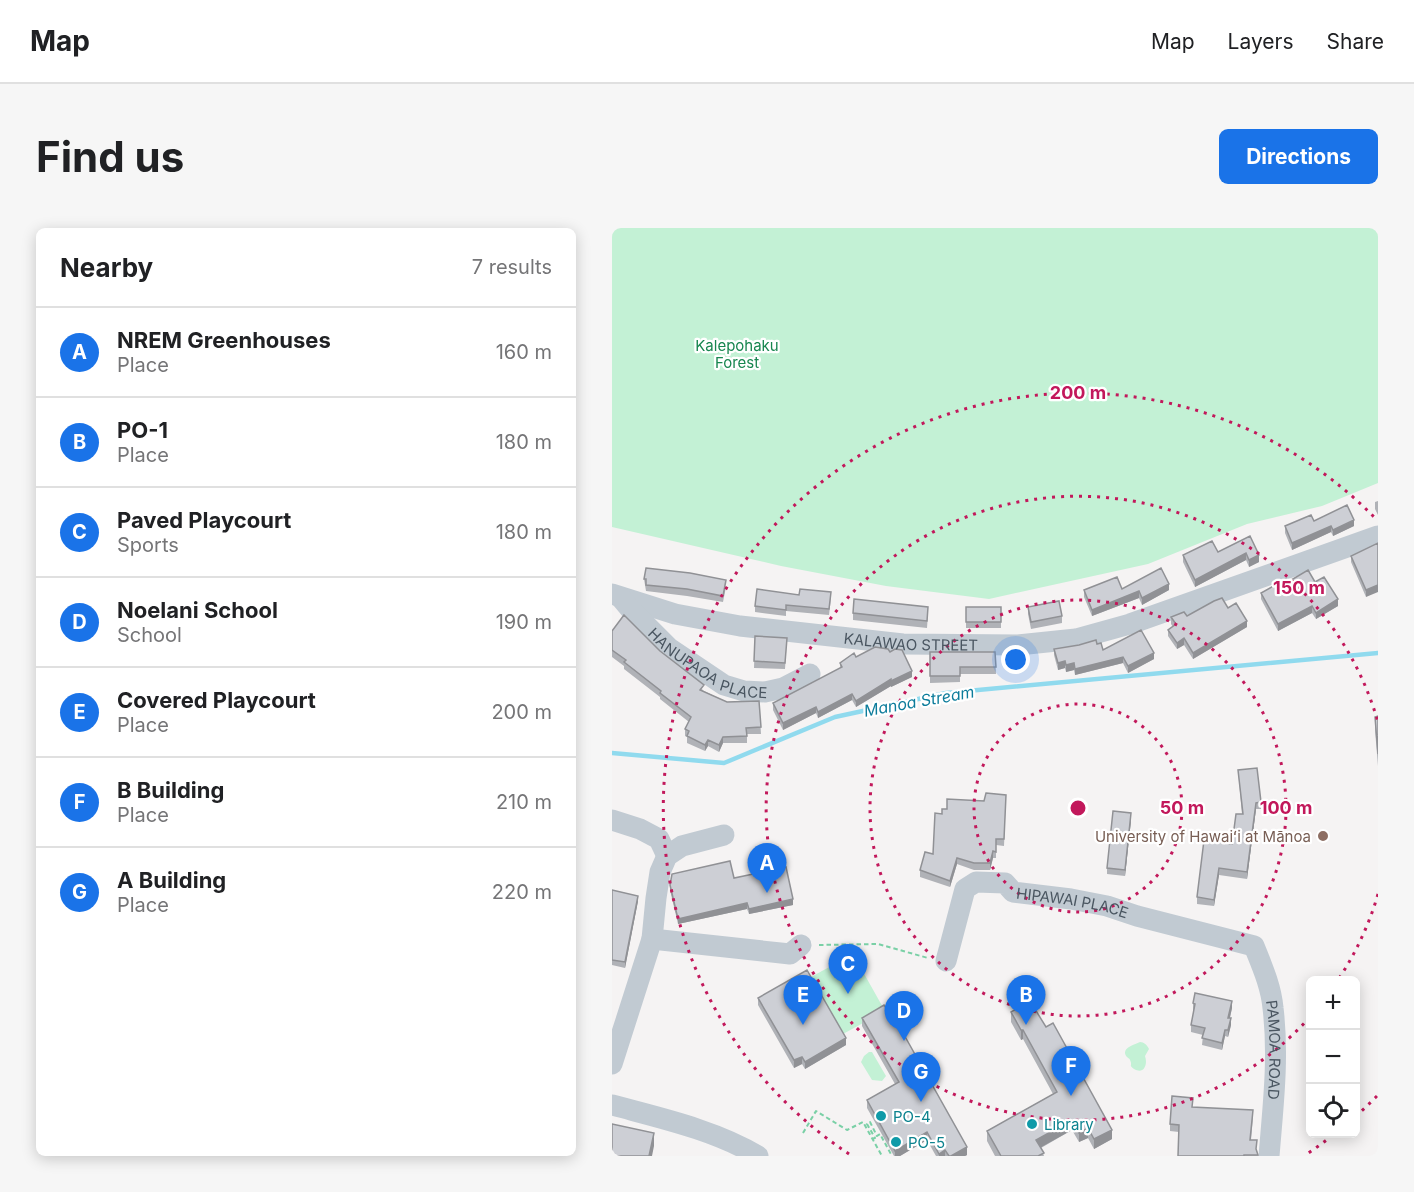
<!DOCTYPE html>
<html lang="en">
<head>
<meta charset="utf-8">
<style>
  :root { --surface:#fff; --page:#f6f6f6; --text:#202124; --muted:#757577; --line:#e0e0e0; --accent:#1a73e8 }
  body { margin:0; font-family:Inter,sans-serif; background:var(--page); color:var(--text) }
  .controls { position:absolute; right:18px; bottom:18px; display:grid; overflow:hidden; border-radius:9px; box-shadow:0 3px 15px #0003 }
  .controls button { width:54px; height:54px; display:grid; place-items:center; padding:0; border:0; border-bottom:2px solid var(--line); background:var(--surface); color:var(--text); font:30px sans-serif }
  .you { position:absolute; left:404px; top:432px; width:21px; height:21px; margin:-15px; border:4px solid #fff; border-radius:50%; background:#1a73e8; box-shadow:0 0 0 9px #1a73e833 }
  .badge { display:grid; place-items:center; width:39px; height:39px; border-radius:50%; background:var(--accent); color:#fff; font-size:20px; font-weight:700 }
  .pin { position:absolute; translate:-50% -50px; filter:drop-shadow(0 2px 3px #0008) }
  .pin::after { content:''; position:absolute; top:32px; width:21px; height:18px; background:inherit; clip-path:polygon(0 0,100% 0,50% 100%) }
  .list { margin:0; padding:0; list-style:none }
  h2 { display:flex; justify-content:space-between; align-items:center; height:78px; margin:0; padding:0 24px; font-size:26px }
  h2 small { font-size:20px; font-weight:400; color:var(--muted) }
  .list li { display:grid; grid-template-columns:39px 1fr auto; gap:18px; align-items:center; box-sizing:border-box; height:90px; padding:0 24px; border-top:2px solid var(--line) }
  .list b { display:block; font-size:22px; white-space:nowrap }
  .list p { margin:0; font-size:20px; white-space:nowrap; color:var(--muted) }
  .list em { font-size:20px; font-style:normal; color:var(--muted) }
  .icon { flex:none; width:33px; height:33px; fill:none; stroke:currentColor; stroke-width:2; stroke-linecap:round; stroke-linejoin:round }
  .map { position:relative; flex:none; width:766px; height:928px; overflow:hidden; border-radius:9px }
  header { display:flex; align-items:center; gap:36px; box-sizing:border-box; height:84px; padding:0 30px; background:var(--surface); border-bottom:2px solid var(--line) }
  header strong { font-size:28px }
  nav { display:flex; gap:33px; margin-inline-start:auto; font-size:21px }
  .intro { display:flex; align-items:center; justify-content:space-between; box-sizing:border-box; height:144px; padding:0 36px }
  h1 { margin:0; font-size:42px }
  .button { padding:15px 27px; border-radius:9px; background:var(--accent); color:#fff; font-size:21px; font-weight:700 }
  main { display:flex; gap:36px; padding:0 36px }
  aside { flex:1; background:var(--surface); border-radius:9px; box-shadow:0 3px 15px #0003 }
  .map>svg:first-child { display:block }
  .green { fill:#c3f1d5 }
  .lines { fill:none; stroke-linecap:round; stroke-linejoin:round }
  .stream { stroke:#90daee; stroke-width:4.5 }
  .path { stroke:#7ad0a6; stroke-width:2; stroke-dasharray:4.5 3; stroke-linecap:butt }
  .minor { stroke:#c1cad2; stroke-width:21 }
  .wall { fill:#b0b2b7 }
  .shaded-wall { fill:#909195 }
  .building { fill:#cdcfd5; stroke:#909195; stroke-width:1.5 }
  .ring { fill:none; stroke:#c2185b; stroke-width:3; stroke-dasharray:3 6 }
  .education-dot { fill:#8d6e63; stroke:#fff; stroke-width:2 }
  .culture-dot { fill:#0f9aa8; stroke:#fff; stroke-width:2 }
  .labels { text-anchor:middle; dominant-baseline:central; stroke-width:4.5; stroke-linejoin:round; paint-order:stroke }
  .park-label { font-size:15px; fill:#17864f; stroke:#fff }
  .street-label { font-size:15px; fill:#4a5661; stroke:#fff }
  .education-label { font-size:15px; fill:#785e54; stroke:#fff; text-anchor:end }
  .culture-label { font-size:15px; fill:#0d838f; stroke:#fff; text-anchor:start }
  .water-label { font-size:16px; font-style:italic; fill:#0c7c9b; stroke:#fff }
  .centre { fill:#c2185b; stroke:#fff; stroke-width:3 }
  .ring-label { font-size:18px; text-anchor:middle; font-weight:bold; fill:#c2185b; stroke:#fff; stroke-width:4.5; stroke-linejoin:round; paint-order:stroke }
</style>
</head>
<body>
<header>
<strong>Map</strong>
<nav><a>Map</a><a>Layers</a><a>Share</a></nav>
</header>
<div class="intro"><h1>Find us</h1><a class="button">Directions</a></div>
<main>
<aside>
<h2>Nearby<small>7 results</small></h2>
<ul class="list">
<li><span class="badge">A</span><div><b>NREM Greenhouses</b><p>Place</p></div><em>160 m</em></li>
<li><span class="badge">B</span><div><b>PO-1</b><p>Place</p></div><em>180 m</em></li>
<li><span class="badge">C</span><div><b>Paved Playcourt</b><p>Sports</p></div><em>180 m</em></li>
<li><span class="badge">D</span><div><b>Noelani School</b><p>School</p></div><em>190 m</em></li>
<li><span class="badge">E</span><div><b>Covered Playcourt</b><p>Place</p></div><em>200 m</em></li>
<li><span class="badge">F</span><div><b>B Building</b><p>Place</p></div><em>210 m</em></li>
<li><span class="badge">G</span><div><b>A Building</b><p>Place</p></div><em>220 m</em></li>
</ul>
</aside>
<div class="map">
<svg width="766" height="928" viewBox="0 0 766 928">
  <rect width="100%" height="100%" fill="#f5f3f3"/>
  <path class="green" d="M0,0H766V255L710,278L635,296L536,336L377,371L274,358L169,338L0,299Z
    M241,726L273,783L231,806L199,749Z
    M528,814C532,814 535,817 537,821L533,828C536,836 532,847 522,841C516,837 521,838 518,832C518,831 516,830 515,829C508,821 521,817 528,814Z
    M257,824H260L274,848L270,853L260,852L249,834L252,828Z"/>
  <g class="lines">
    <path class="stream" d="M0,525L112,535L223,489L334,465L766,425"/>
    <path class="path" d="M207,717L266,716L316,730
      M191,905L204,883L235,902L251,894L270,928
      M260,911L263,910L255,896L258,894L265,908L268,906L280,928"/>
    <g class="minor">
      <path id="s1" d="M0,366L63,386L128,398L291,416L406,417L464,411L518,396L766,308"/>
      <path id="s2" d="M9,370L19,382L57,420L112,457L132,463L153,464L171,460L198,446"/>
      <path d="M0,592L28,601L47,611L55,628"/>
      <path d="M40,711L44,670L48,644L55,628L70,618L112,607"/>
      <path id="s3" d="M334,733L353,661L364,654L393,655L401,664L459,671L495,678L525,688L642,718C650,738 659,758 661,780C667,829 661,879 657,928"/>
      <path d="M0,836L40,711L178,726L189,717"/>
      <path d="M0,877C48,890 103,902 146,928"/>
    </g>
  </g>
  <path class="wall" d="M766,273V287L763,281V274Z
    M702,293L742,298L721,308L719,304L680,322L673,305V298Z
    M638,308L647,334L637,339L634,332L583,359L571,334V327L606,324Z
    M766,315L754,369L739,334V328Z
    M32,351L114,359L111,374L75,368L34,363Z
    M676,354H703L726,378L704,391L700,385L666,403L649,371V365Z
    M510,361L557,362L530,377L527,370L480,388L472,369V362Z
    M187,367L219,370L217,387L174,383V388L143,384V378Z
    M354,379H389V400H354Z
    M416,379L450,388V395L419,401L416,386Z
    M616,380L635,399L581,431L572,417L565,421L556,408V402L561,399L559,396V389L575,388Z
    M241,385H316L315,400L241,392Z
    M0,403L48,423L92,463L115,474L147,473L149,506H135V515H111L107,524L96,518L93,523L75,515V509L73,508V501L77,494L48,471V469L12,441V438L0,429Z
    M143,408L175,410L173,441L142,440Z
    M485,416L491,422L542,431L516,445L511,435L463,447L462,442L454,444L453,440L446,442L442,427V421Z
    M278,424L300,449L279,459V458L244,479L240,472L206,490L204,485L171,502L161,482V475L228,441V435L244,429Z
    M318,424H383L384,446H348V454L318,455Z
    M766,488V538L763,502V489Z
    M626,542L649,574V581H644L635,651L607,647L602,678L585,676V669L620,616L630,586Z
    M394,567L392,618L384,617V630H381L378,642H362L345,636L338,659L308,649V642L321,626L330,586L335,581Z
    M519,592L513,648L495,646V640Z
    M122,650L181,677L137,686L135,681L66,696L58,662V657Z
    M0,662L26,673L13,740L0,737Z
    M146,770L234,817L193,841L190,836L182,840L146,777Z
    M581,775L620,780L618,790L619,797L616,809L613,808L610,822L590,817L591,807L579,804V797L582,782H581Z
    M399,784L500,911L482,921L476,910L467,914L460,902L429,920L432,928H383L375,913V903L441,866L411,811L409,812L399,794Z
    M250,790L355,927L353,928H324L315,912L288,928H282L255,880V872L283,856L250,798Z
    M581,879L641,889L639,912L645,922L646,928H566L567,904L558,903V896Z"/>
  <path class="shaded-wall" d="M742,292V298L721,308V302Z
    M719,298V304L680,322V315Z
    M634,325V332L583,359V352Z
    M647,327V334L637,339V332Z
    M557,356V362L530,377V370Z
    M766,357V364L754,369V362Z
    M527,363V370L480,388V382Z
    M726,371V378L704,391V385Z
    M700,378V385L666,403V396Z
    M635,393V399L581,431V425Z
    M572,410V417L565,421V415Z
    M542,425V431L516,445V438Z
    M511,429V435L463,447V441Z
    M453,433V440L446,442V435Z
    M462,435V442L454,444V437Z
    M300,443V449L279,459V453Z
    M279,451V458L244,479V473Z
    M240,466V472L206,490V484Z
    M204,479V485L171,502V495Z
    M111,509V515L107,524V517Z
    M96,512V518L93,523V517Z
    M644,575V581L635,651V644Z
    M519,585V592L513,648V642Z
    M381,623V630L378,642V635Z
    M345,630V636L338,659V653Z
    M607,640V647L602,678V672Z
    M26,668V673L13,740V734Z
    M181,671V677L137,686V681Z
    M135,675V681L66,696V691Z
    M620,773V780L616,797V790Z
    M619,790V797L616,809V802Z
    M409,802H411V811L409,812Z
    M613,802V808L610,822V815Z
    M234,810V817L193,841V834Z
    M190,829V836L182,840V832Z
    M460,892V902L424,922V912Z
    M476,900V910L467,914V905Z
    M500,902V911L482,921V911Z
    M315,904V912L288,928H283V923Z
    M42,905V918L40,928H37Z
    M355,919V927L353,928H339Z
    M333,922V928H327V926Z"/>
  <path class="building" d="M735,277L742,292L721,302L719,298L680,315L673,298L699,287L702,293Z
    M638,308L647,327L637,332L634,325L583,352L571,327L600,313L606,324Z
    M766,315V357L754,362L739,328Z
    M34,340L78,345L114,352L111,368L75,361L34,357V351H32Z
    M549,340L557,356L530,370L527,363L480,382L472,362L505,349L510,361Z
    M696,342L703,354L712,349L726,371L704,385L700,378L666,396L649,365L674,351L676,354Z
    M145,361L187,367L188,361L219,364L217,381L174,377V382L143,378Z
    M610,370L616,380L624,375L635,393L581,425L572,410L565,415L556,402L564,396L559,389L572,384L575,388L602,373Z
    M242,371L316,379L315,393L241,385Z
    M447,373L450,388L419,394L416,379Z
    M354,379H389V394H354Z
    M12,387L48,423L92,457L88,462L115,474L147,473L149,499L134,500L135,508L111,509L107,517L96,512L93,517L75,508L77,503L73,501L79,489L48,465L49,463L12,434L14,432L0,422V403Z
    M529,402L542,425L516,438L511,429L463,441L462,435L454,437L453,433L446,435L442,421L467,417L484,412L485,416L489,415L491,422Z
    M143,408L175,410L173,435L142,433Z
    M263,419L276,421L278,424L283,421L290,422L300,443L279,453V451L244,473L240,466L206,484L204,479L171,495L161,475L230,439L228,435L242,425L244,429Z
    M318,424H383L384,439H348V448H318Z
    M766,488V526L763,489Z
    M645,540L649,574L644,575L635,644L607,640L602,672L585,669L592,612L620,616L624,586H631L626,542Z
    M374,565L394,567L392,611H384V624L381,623L378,635H362L345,630L338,653L308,642L313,624L321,626L323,585L330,586V581H335V571L372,573Z
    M501,583L519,585L513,642L495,640Z
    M118,633L122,650L174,639L181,671L137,681L135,675L66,691L58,657L60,646Z
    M0,662L26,668L13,734L0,732Z
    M195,742L234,810L193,834L190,829L182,832L146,770Z
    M583,765L620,773L616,790H619L616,802H613L610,815L590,810L593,800L579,797L583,776L581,775Z
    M418,773L434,799L441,795L500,902L482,911L476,900L467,905L460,892L424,912L432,925L426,928H389L375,903L445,864L411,802H409L399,784Z
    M272,777L281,789H282L355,919L339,928H337L333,922L327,926L315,904L283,923L255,872L287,854L250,790Z
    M560,868L581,870L580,879L641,882L638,912H645L644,921L646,927H632V928H566L567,897L558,896Z
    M0,896L42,905L37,928H0Z"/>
  <g class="ring">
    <circle cx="466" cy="580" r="104"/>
    <circle cx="466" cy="580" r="208"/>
    <path d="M766 666A312 312 0 0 1 726 752M698 789A312 312 0 1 1 766 494"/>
    <path d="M765 868A415 415 0 0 1 744 888M721 907A415 415 0 0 1 695 926M237 926A415 415 0 1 1 765 292"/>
  </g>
  <circle class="education-dot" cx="711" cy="608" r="6"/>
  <g class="culture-dot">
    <circle cx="269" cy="888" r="6"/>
    <circle cx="420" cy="896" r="6"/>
    <circle cx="284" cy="914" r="6"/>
  </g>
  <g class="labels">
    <g class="park-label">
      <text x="125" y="117">Kalepohaku<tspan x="125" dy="17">Forest</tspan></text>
    </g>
    <g class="street-label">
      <text stroke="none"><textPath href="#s1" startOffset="304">KALAWAO STREET</textPath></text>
      <text stroke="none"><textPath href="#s2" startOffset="112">HANUPAOA PLACE</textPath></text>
      <text stroke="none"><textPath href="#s3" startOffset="189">HIPAWAI PLACE</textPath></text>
      <text stroke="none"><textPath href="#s3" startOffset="483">PAMOA ROAD</textPath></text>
    </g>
    <g class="education-label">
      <text x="699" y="608">University of Hawaiʻi at Mānoa</text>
    </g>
    <g class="culture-label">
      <text x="281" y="888">PO-4</text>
      <text x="432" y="896">Library</text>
      <text x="296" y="914">PO-5</text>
    </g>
    <g class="water-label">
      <text transform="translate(307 473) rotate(-10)">Manoa Stream</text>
    </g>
  </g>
  <circle cx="466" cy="580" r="9" class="centre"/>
  <g class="ring-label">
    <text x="466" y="171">200 m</text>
    <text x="687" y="366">150 m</text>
    <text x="570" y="586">50 m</text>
    <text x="674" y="586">100 m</text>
  </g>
</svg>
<div class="controls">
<button>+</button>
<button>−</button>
<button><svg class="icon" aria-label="locate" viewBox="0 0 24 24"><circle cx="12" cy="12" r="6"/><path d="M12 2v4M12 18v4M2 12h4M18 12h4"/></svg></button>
</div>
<div class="you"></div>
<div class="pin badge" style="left:155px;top:665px">A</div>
<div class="pin badge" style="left:414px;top:797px">B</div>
<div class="pin badge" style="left:236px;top:766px">C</div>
<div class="pin badge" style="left:292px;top:813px">D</div>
<div class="pin badge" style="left:191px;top:797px">E</div>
<div class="pin badge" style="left:459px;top:868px">F</div>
<div class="pin badge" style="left:309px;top:874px">G</div>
</div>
</main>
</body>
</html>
